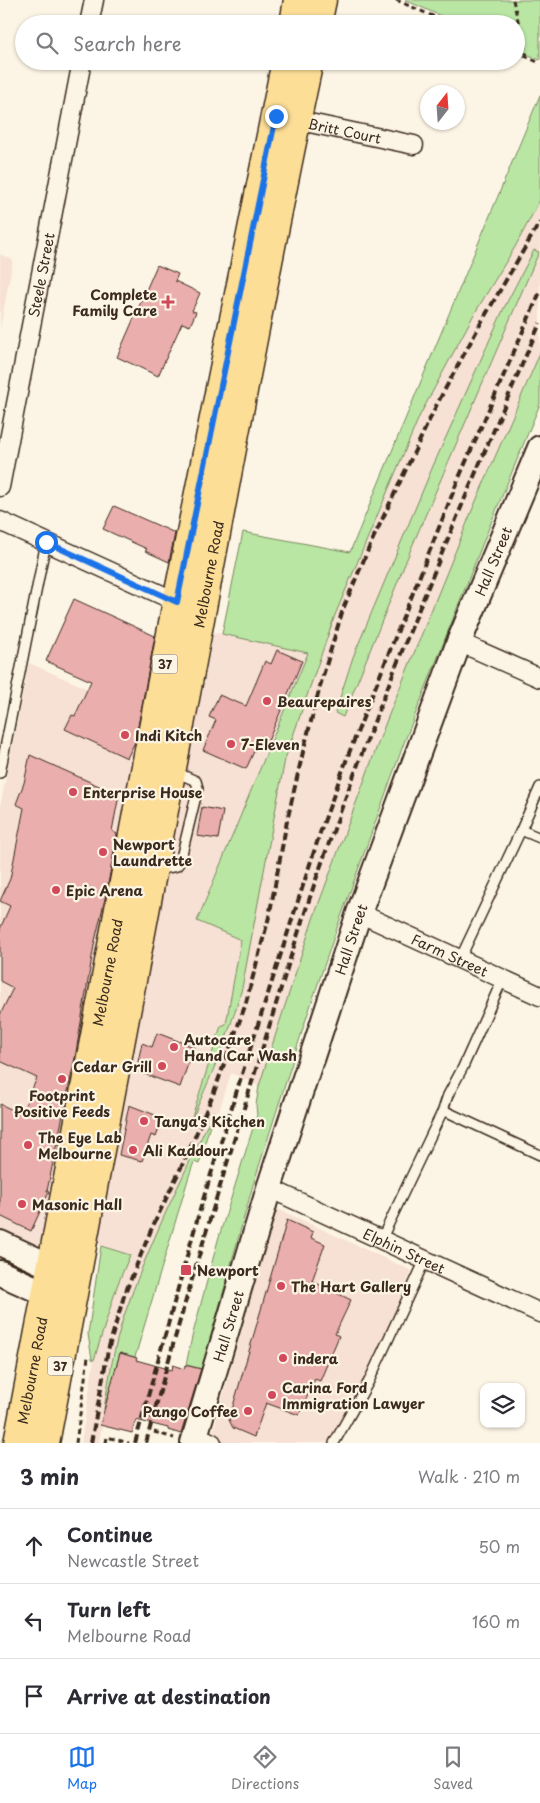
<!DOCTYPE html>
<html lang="en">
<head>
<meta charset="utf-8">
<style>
  :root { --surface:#fff; --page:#f7f7f7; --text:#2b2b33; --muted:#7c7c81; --line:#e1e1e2; --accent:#1a73e8 }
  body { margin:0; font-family:"Playpen Sans",sans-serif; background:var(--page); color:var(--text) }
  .controls { position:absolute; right:15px; bottom:15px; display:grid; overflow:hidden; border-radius:10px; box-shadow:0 1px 4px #0004 }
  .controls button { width:45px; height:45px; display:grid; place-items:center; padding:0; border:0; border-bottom:1px solid var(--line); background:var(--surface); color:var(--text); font:25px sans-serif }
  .compass { position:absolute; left:420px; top:85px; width:45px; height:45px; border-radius:50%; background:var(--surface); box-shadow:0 1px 4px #0004; rotate:17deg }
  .stop { position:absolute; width:15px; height:15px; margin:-11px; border:4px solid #1a73e8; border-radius:50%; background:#fff }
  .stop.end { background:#1a73e8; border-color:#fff; box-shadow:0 1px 5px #0008 }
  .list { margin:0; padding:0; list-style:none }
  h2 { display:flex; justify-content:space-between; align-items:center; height:65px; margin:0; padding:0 20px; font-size:21px }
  h2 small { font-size:16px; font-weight:400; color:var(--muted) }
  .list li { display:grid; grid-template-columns:32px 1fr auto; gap:15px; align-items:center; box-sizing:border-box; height:75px; padding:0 20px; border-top:1px solid var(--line) }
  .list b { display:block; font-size:19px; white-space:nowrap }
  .list p { margin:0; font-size:16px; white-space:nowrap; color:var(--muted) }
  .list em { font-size:16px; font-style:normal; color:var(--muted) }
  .icon { flex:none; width:28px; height:28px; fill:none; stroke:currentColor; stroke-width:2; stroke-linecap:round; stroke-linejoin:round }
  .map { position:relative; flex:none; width:540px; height:1443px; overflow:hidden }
  .search { position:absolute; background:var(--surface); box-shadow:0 1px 4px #0004; left:15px; right:15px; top:15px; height:55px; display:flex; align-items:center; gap:12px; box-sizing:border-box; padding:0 18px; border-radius:28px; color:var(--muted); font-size:19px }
  .sheet { height:290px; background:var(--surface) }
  nav { display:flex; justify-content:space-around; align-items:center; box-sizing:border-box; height:70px; border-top:1px solid var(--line); background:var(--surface); font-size:14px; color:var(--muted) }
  nav a { display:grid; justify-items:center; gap:2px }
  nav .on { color:var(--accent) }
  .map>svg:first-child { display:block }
  .built { fill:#f7e0d4; fill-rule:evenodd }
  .green { fill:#b9e6a3; stroke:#7a8860 }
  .building { fill:#eaaead; stroke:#3b2a1e }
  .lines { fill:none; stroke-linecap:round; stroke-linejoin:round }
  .lane-casing { stroke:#3b2a1e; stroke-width:12 }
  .street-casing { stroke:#3b2a1e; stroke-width:21 }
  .secondary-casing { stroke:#3b2a1e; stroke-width:28 }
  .primary-casing { stroke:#3b2a1e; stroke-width:31 }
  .path { stroke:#3b2a1e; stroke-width:3; stroke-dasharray:5 4; stroke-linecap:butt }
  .lane { stroke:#fcf5e5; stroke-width:9 }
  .street { stroke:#fcf5e5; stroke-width:18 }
  .secondary { stroke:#fcf5e5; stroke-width:24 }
  .primary { stroke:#fcde96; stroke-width:28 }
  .rail { stroke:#3b2a1e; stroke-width:4; stroke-dasharray:8 4; stroke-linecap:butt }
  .route { stroke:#1a73e8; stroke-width:6 }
  .poi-dot { fill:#d1495b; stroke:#fcf5e5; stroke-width:2 }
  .labels { text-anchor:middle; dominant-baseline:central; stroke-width:4.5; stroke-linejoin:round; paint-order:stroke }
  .shield { fill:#fcf5e5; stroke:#75675a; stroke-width:1 }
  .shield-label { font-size:12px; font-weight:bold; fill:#3b2a1e }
  .street-label { font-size:14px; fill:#3b2a1e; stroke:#fcf5e5 }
  .poi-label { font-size:14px; font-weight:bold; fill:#3b2a1e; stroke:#fcf5e5; text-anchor:start }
</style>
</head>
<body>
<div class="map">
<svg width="540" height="1443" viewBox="0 0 540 1443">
  <rect width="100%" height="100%" fill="#fcf5e5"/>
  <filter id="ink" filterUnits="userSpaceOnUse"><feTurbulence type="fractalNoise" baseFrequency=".02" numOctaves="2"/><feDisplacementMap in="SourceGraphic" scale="10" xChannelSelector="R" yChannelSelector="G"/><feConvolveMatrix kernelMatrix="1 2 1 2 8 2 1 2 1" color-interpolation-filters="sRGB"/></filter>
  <g filter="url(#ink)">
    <path class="built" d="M540,200V353L473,508L386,722L313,919L259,1086L231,1073L219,1111H214L166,1212L113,1357L100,1425L102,1426L99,1443H81L94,1360L117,1286L130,1255L95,1243L119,1105L214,632L308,653L197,920L241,940L226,1024L221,1026L191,1120L221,1055L233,1021L242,988L285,759L335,615L420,415L473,316L515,247ZM539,252L413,544L343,716L335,713L353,657L373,609Z
      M0,254L13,260L0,329Z
      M29,663L148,715L47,1253L0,1231V807Z
      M276,1208L412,1271L368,1373L327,1443H210Z"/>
    <path class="green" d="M405,0H540V60L516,49V24H459Z
      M540,95V200L515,247L473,316L420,415L335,615L285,759L242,988C229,1037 209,1080 189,1126L221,1026L226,1024L241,940L197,921L308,653L222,634L243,532L350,552Z
      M534,250L539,252L413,544L343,717L335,713L353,657L433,466L504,308Z
      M540,353V404L486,535L404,743L338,925L307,1016L253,1185L202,1369L186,1365L192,1337L218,1240L257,1115L256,1105L259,1086L313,919L386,722L473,508Z
      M214,1111L199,1164L194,1162L189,1176L135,1357L120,1353L104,1409C109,1378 114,1346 124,1316C148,1245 182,1178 214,1111Z
      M101,1246L130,1255L117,1286L94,1360L92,1359L88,1334Z"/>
    <path class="building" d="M157,265L178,274L175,281L200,293L192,311L196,312L190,326L182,323L158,376L117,357Z
      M114,506L175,533L169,562L145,551L147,549L103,529Z
      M74,599L155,636L135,742L127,758L65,729L72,715L75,716L91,681L46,661Z
      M277,650L302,661L268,741L260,738L246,769L203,750L216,720L209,717L219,695L246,706L265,661L271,664Z
      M30,755L119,795L112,831L117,834L107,890L94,945L75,1058L47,1191L49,1192L31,1231L0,1216V1104L21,1114L37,1078L0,1061V1015L13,988L0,981V929L10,906L0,901L10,879L24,808L16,804L24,783Z
      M202,807L223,811L218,839L197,836Z
      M157,1033L194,1047L180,1087L136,1071L142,1043L152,1047Z
      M129,1105L163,1118L156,1137L151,1135L142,1161L119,1155Z
      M287,1220L313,1232L311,1238L325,1244L312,1281L351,1300L335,1334L339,1336L320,1381L315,1379L299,1415L266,1403L254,1437L233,1428L229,1420Z
      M120,1353L137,1358L136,1360L172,1370L173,1365L184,1369L185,1365L201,1369L181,1434L168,1430V1428L136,1420L132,1433L100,1425Z"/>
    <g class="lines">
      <g class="lane-casing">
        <path id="lane" d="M0,773L46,542
          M540,787L521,830L540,838
          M157,870L177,866L180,862L198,788L196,781L173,771
          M460,959L521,830
          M443,1110L540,1155
          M381,1240L443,1110L448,1095L463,1067L503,978
          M334,1443L369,1381L425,1260"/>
      </g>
      <g class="street-casing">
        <g id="street">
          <path d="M89,24L94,0"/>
          <path id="s1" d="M286,118L414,145"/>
          <path id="s2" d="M0,487L82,61"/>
          <path d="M0,521L186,606"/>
          <path d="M459,642L540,678"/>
          <path id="s3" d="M359,913L540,996"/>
          <path id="s4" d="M269,1188L540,1313"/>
          <path d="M195,1435L212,1443"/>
        </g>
      </g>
      <g class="secondary-casing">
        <g id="secondary">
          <path d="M0,1243L52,1267L64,1279"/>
          <path d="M0,1273L47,1294L63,1291"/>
          <path id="s5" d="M193,1443L269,1188L359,913L459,642L540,448"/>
        </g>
      </g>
      <g class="primary-casing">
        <g id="primary">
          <path d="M294,24L298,0"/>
          <path d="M317,24L322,0"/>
          <path id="s6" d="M18,1443L177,602L286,61"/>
          <path id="s7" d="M45,1443C107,1126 163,808 224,491C251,348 278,204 309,61"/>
        </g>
      </g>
      <path class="path" d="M396,0L451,24
        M513,0L527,57
        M516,52L540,63
        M154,1432L174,1438
        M76,1443L88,1357
        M106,1443L107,1437L129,1443"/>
      <use href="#lane" class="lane"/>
      <use href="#street" class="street"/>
      <use href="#secondary" class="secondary"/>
      <use href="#primary" class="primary"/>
      <path class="rail" d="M91,1443L108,1350L124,1296L151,1230L188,1153L214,1092L245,1006L269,917L287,821L303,752L322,679L343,609L371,543L437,404L482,321L540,222
        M135,1443L199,1213L242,1074L321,830L349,753L458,480L540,292
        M146,1443C178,1322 215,1202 252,1082C277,1002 300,922 329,843C392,667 466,494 540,323"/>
    </g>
  </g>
  <g class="lines" filter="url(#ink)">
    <path class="route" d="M46,542L177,602L276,116"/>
  </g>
  <g class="poi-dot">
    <path d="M165.5 294.5h5v5h5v5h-5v5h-5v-5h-5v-5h5z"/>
    <circle cx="267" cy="701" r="5"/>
    <circle cx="125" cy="735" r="5"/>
    <circle cx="231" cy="744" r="5"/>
    <circle cx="73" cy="792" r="5"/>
    <circle cx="103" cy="852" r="5"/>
    <circle cx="56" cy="890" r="5"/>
    <circle cx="174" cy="1047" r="5"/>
    <circle cx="162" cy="1066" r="5"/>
    <circle cx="62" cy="1079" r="5"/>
    <circle cx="144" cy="1121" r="5"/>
    <circle cx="28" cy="1145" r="5"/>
    <circle cx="133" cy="1150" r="5"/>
    <circle cx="22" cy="1204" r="5"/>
    <rect x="180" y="1264" width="12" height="12" rx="2.5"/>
    <circle cx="281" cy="1286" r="5"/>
    <circle cx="283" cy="1358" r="5"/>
    <circle cx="272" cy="1395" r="5"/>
    <circle cx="248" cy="1411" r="5"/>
  </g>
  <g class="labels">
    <g class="shield">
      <rect x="152.5" y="654.5" width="25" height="19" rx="4"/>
      <rect x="47.5" y="1356.5" width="25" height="19" rx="4"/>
    </g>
    <g class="shield-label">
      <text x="165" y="664">37</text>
      <text x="60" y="1366">37</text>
    </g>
    <g class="street-label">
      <text stroke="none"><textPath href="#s1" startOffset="60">Britt Court</textPath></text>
      <text stroke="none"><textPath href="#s2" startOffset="216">Steele Street</textPath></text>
      <text stroke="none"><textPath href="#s5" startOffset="932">Hall Street</textPath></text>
      <text stroke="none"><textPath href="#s7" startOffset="884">Melbourne Road</textPath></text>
      <text stroke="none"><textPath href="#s5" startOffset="528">Hall Street</textPath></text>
      <text stroke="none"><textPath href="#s3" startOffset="100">Farm Street</textPath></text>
      <text stroke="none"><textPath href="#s6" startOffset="479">Melbourne Road</textPath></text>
      <text stroke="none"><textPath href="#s4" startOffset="149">Elphin Street</textPath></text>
      <text stroke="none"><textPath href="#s5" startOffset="122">Hall Street</textPath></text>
      <text stroke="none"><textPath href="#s6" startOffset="74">Melbourne Road</textPath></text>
    </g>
    <g class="poi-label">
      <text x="157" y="294" text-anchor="end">Complete<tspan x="157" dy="16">Family Care</tspan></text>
      <text x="277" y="701">Beaurepaires</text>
      <text x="135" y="735">Indi Kitch</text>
      <text x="241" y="744">7-Eleven</text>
      <text x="83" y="792">Enterprise House</text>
      <text x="113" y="844">Newport<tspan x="113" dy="16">Laundrette</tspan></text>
      <text x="66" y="890">Epic Arena</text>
      <text x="184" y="1039">Autocare<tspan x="184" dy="16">Hand Car Wash</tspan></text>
      <text x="152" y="1066" text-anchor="end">Cedar Grill</text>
      <text x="62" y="1095" text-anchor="middle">Footprint<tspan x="62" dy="16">Positive Feeds</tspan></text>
      <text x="154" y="1121">Tanya's Kitchen</text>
      <text x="38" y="1137">The Eye Lab<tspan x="38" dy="16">Melbourne</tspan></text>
      <text x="143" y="1150">Ali Kaddour</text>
      <text x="32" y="1204">Masonic Hall</text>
      <text x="197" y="1270">Newport</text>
      <text x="291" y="1286">The Hart Gallery</text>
      <text x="293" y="1358">indera</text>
      <text x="282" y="1387">Carina Ford<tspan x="282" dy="16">Immigration Lawyer</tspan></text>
      <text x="238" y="1411" text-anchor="end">Pango Coffee</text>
    </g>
  </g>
</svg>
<div class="controls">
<button><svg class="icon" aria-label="layers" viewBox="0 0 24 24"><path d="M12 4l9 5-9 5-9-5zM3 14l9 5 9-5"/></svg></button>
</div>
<svg class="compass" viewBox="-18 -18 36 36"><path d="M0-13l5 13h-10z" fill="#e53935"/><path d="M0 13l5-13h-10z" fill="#7c7c81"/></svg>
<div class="stop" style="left:46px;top:542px"></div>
<div class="stop end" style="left:276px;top:116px"></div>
<div class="search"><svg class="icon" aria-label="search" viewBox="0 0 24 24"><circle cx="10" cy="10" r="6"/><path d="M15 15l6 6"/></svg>Search here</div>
</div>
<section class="sheet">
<h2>3 min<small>Walk · 210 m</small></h2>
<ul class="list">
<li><svg class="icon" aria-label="ahead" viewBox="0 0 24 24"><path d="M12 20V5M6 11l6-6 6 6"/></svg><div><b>Continue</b><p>Newcastle Street</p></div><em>50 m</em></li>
<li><svg class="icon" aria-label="left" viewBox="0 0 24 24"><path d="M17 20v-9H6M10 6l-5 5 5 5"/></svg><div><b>Turn left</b><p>Melbourne Road</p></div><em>160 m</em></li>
<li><svg class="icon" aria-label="arrive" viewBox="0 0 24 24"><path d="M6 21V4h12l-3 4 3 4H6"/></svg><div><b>Arrive at destination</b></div></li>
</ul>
</section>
<nav>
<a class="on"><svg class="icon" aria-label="map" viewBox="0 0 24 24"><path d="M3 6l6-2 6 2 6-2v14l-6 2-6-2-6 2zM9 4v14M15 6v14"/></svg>Map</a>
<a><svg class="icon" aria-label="directions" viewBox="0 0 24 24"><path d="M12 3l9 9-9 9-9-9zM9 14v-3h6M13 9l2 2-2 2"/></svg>Directions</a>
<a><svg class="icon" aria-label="saved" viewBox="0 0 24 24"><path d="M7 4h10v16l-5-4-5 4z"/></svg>Saved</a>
</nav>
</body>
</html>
